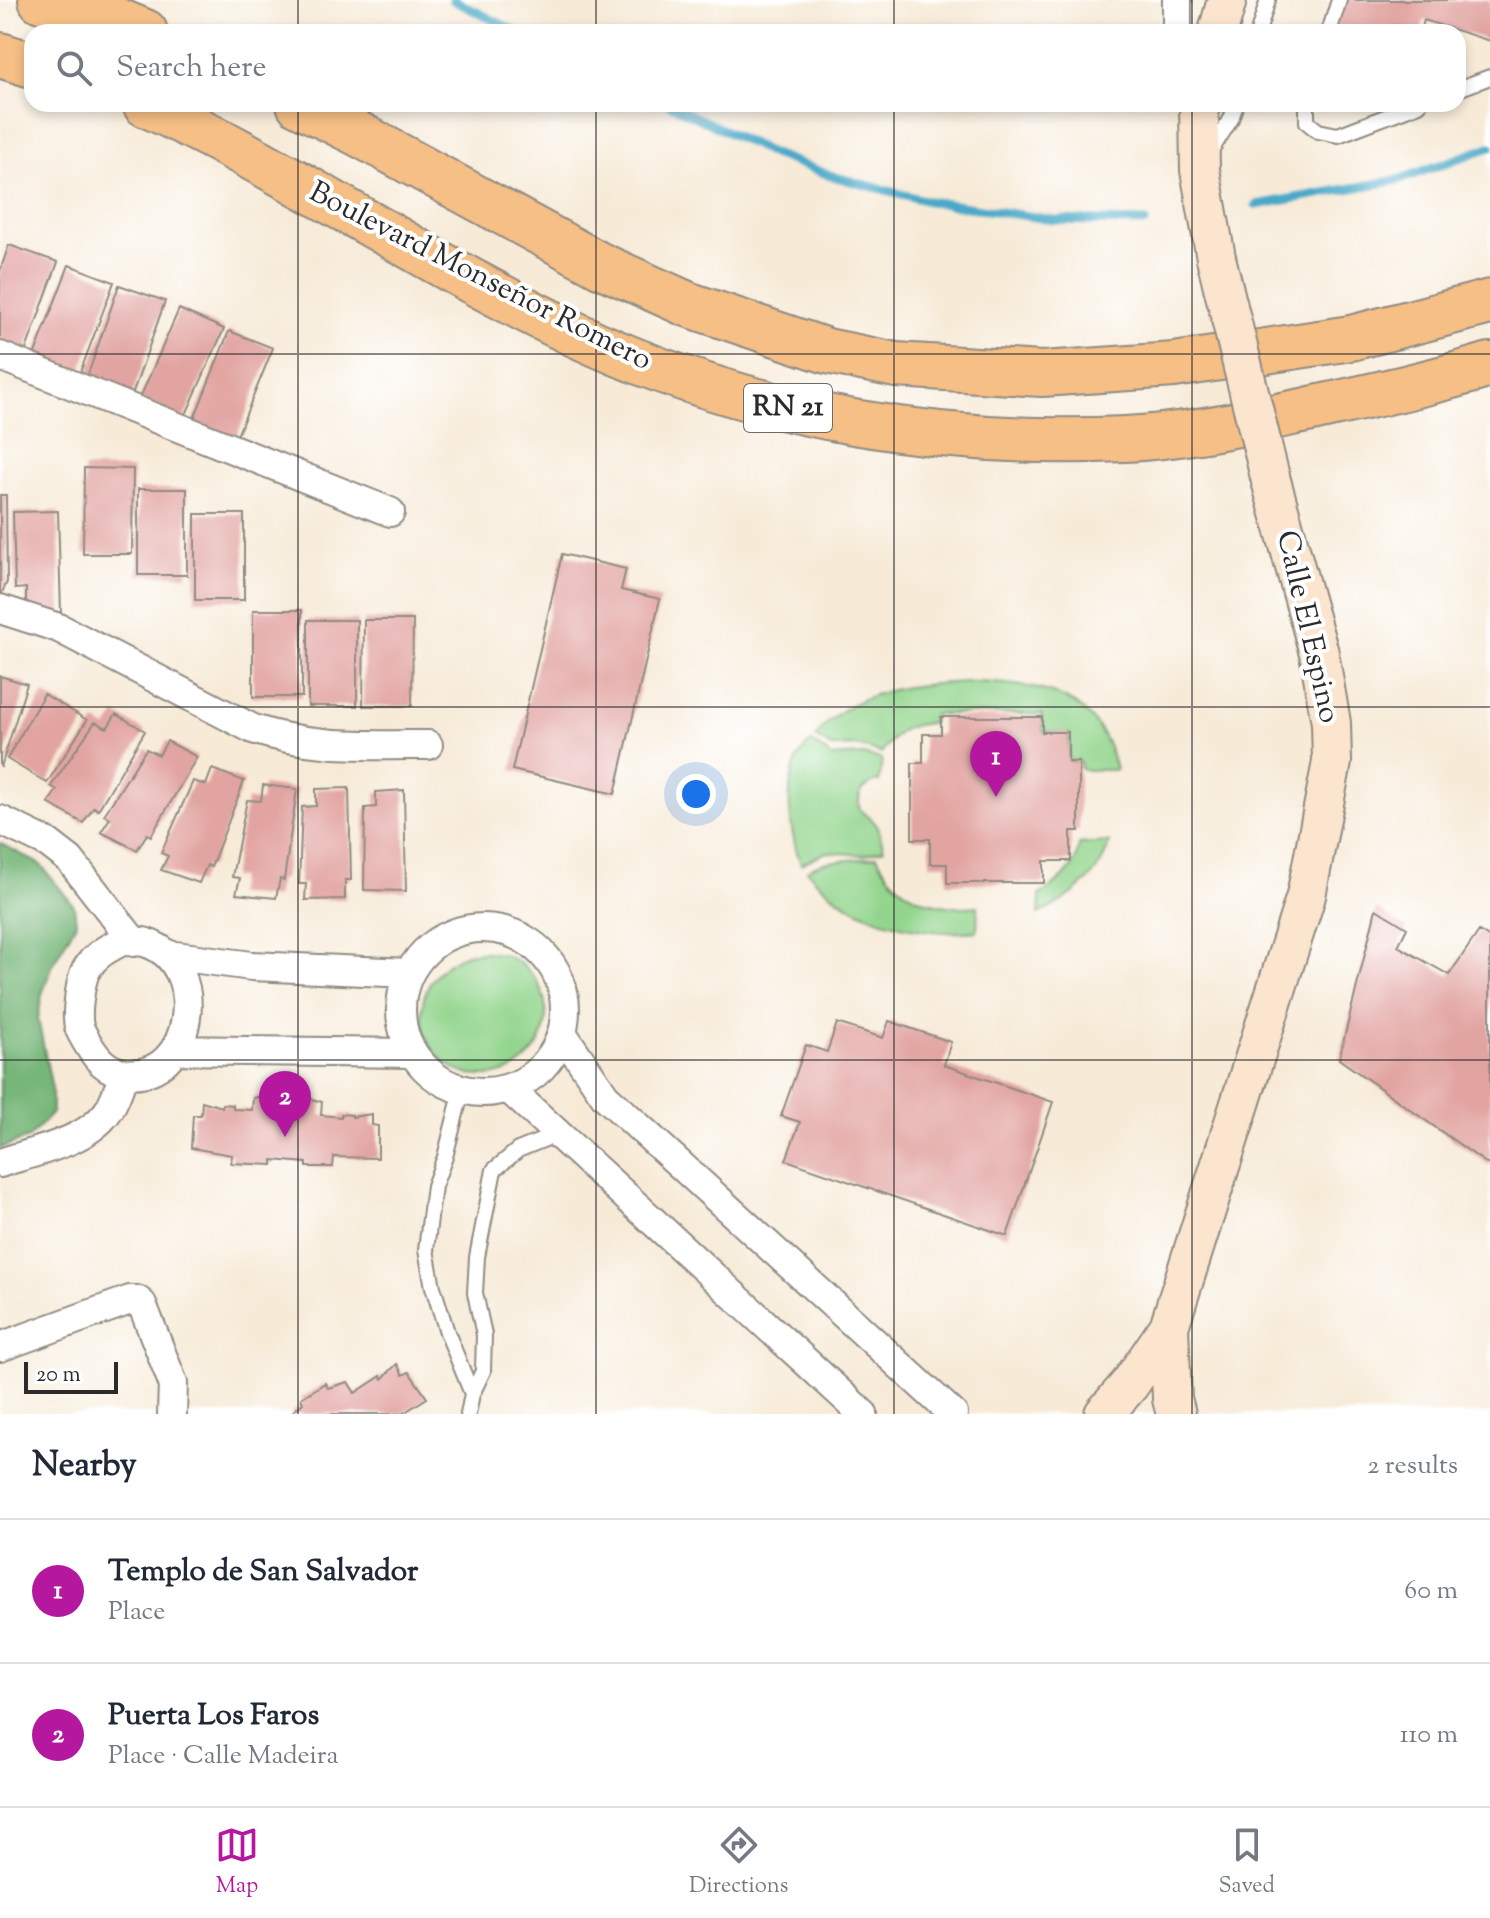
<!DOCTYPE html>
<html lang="en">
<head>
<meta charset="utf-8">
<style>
  :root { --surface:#fff; --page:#f6f6f7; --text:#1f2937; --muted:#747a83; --line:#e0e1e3; --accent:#b5179e }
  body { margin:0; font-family:"Sorts Mill Goudy",serif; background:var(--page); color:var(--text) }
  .scale { position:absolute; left:24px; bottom:20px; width:94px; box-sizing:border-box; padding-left:8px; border:4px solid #2b2b2b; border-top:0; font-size:22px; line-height:28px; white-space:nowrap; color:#2b2b2b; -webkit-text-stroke:6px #fff; paint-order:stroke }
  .you { position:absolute; left:696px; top:794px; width:28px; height:28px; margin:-20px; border:6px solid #fff; border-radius:50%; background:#1a73e8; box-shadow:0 0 0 12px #1a73e833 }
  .badge { display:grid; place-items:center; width:52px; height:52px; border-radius:50%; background:var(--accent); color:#fff; font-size:26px; font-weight:700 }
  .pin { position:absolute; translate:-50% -66px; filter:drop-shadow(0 2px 4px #0008) }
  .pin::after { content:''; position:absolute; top:42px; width:28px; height:24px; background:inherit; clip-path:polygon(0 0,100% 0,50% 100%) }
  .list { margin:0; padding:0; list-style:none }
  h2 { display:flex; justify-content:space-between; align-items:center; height:104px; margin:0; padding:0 32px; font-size:34px }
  h2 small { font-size:26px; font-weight:400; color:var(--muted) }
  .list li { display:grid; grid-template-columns:52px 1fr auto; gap:24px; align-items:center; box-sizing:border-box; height:144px; padding:0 32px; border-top:2px solid var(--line) }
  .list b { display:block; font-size:30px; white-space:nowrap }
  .list p { margin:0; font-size:26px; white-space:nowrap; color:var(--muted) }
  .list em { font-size:26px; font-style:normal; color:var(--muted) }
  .icon { flex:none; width:44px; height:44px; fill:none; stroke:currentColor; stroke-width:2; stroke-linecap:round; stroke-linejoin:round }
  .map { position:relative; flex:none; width:1490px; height:1414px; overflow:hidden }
  .search { position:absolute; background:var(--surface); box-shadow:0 4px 12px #0003; left:24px; right:24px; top:24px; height:88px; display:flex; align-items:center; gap:20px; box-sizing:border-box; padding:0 28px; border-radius:24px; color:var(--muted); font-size:30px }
  .sheet { height:392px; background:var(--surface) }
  nav { display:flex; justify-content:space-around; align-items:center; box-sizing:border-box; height:112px; border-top:2px solid var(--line); background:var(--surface); font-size:22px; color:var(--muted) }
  nav a { display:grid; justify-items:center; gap:4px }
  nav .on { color:var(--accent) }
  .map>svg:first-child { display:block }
  .green { fill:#93d58d; stroke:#5f805c; stroke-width:2 }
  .forest { fill:#76b678; stroke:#507052; stroke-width:2 }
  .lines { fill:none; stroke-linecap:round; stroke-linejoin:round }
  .stream { stroke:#48a9c8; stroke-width:9 }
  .building { fill:#e2a4a1 }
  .lane-casing { stroke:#918b82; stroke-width:18 }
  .street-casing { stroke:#918b82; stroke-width:32 }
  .secondary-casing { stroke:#918b82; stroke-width:42 }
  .highway-casing { stroke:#918b82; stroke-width:48 }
  .lane { stroke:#fff; stroke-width:14 }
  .street { stroke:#fff; stroke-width:28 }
  .secondary { stroke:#fbe5cf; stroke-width:38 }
  .highway { stroke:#f5bf86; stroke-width:44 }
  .secondary-bridge-casing { stroke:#918b82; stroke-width:42; stroke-linecap:butt }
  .secondary-bridge { stroke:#fbe5cf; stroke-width:38 }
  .grid { fill:none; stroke:#2b2b2b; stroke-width:2; stroke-opacity:0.55 }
  .labels { text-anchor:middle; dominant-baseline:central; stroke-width:8; stroke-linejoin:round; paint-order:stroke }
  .shield { fill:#fff; stroke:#6b6b6b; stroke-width:2 }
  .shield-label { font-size:28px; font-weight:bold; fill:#2b2b2b }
  .street-label { font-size:30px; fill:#2b2b2b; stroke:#fff }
</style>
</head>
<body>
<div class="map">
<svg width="1490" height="1414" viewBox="0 0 1490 1414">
  <rect width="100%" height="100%" fill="#fff"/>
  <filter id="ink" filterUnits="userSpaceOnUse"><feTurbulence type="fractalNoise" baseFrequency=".0125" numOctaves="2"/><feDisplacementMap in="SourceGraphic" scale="16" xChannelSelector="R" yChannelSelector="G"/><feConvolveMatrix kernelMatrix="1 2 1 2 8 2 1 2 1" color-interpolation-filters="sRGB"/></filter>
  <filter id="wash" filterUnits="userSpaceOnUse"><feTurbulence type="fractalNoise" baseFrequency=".006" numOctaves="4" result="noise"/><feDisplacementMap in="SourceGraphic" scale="32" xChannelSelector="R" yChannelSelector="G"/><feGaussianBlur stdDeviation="1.8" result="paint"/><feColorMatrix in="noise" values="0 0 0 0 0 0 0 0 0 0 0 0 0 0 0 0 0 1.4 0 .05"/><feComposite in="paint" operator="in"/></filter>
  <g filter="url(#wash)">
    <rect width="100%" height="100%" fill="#f7ebd8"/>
    <path class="green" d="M977,682C1044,685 1099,694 1116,770H1082L1079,761H1069V733L1043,731L1042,714H934L932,723C902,725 899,731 881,753C872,751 863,746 854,746C832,747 835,751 816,737C850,686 922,683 977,682Z
      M812,742L832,757L863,755L882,759L879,782H873L861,791C854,817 865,809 875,823C880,830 881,842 884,849L864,855L826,852L801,864C789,833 779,764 812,742Z
      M1109,842C1102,876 1068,900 1039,914L1040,895C1060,882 1077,869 1079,844Z
      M877,856C896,897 935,911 978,906L977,931C915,937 847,919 807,870C831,856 851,863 877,856Z
      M422 1014a62 62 0 1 1 124 0a62 62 0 1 1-124 0Z"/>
    <path class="forest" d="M0,843L41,865L74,906L76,923L54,962L42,994L38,1019L52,1089V1113L29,1138L0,1148Z"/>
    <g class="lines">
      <path class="stream" d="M453,0L517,32
        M669,104L773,154L835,177L928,201L1054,220L1145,222
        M1256,205L1398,180L1490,147"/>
    </g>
    <g id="blocks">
      <path class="building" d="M1341,0H1490V41L1424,20L1421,32H1333Z
        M9,245L58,262L23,358L0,350V271Z
        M69,265L114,282L78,378L32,361Z
        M119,285L165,301L131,398L85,383Z
        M179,309L224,329L184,419L139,400Z
        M229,331L273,348L235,441L192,424Z
        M84,468L133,469L132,554H83Z
        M138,489H187V575H138Z
        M0,495H6L7,582L0,597Z
        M58,511L61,613H26V588L15,589L13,512Z
        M195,514H244V600H195Z
        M562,554L626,569L621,590L660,599L615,794L512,770Z
        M253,610H302V697H253Z
        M308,620H357V706H308Z
        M364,620H413L412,706H363Z
        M0,676L27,684L1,767L0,766Z
        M44,694L87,720L47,783L7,759Z
        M116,714L145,731L98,810L94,807L83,823L48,803L57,790L51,786L95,722L107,728Z
        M941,717H1042V732H1068V762H1079V831H1071V861H1044V883H947V864H930V839H912V763H923V734H941Z
        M167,741L197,757L151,836L147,834L137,850L101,832L110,818L104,815L146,749L159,755Z
        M212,769L244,781L211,867L207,865L199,883L161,870L168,856L161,853L193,781L206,785Z
        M263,785L297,789L284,880L280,879L276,898L236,894L240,878L232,877L247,800L261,801Z
        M349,788L351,880H345V899L305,900L306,884H299L302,807L316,806V789Z
        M404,790L406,891L364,890L365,808L376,807V792Z
        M1376,909L1407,928L1398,946L1449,975L1479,931L1490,938V1166L1339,1059Z
        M889,1021L951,1042L944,1065L1053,1102L1007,1236L786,1160L800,1122L781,1116L806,1045L827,1052L837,1023L883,1038Z
        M272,1089L302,1091V1096L322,1102L321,1115L341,1117V1114L352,1115V1117L372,1114V1125L378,1126V1158L334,1157L333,1167H307V1163L273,1160V1165L231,1163L232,1155L191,1148L193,1115H201L202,1101L222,1107V1104L233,1105V1109L252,1110L253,1098L272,1094Z
        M397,1364L403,1375L409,1372L427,1398L402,1414H290L303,1403L301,1398L325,1383L328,1388L348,1382L355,1393L381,1376L382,1379Z"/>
    </g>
  </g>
  <g filter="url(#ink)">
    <use href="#blocks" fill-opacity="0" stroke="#918b82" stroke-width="2"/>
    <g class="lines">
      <g class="lane-casing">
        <path id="lane" d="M1258,32L1268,0
          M1329,32L1339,0
          M1458,89L1490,77
          M1307,104V122L1318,131L1338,135L1419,104
          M1210,152L1231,119L1236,104
          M462,1090L445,1157L434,1186L426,1250L433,1287L447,1332L472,1394
          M468,1414L472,1394L483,1371L484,1335L475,1293L477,1257L494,1170L518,1150L560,1133"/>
      </g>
      <g class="street-casing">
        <path id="street" d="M1177,32V0
          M0,356L390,512
          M0,609L59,628L253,729C310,748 368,745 428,745
          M0,820L48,843L70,860L134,942
          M401 1010a82 82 0 1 1 164 0a82 82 0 1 1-164 0Z
          M122,941C129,942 140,940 147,943C210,963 195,1083 124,1073C106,1070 97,1059 88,1044C85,1039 81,1032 79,1027C76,1014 80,978 88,967C96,954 109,948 122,941Z
          M168,955L252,966L409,973
          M562,1033L605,1096L953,1414
          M175,1050L412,1053
          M509,1089L863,1414
          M0,1163C35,1151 90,1142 110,1108C116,1097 120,1084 125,1073
          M0,1347L130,1300H137L142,1304L173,1383L172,1414"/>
      </g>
      <g class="secondary-casing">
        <path id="secondary" d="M1218,32L1227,0
          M1199,104L1200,170L1216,258
          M1169,1327L1172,1399L1176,1414
          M1104,1414L1130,1384L1169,1327L1306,896L1332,762L1331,723L1319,653L1270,477"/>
      </g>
      <g class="highway-casing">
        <path id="highway" d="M41,0L114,19L145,32
          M0,55L32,65
          M145,104C299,175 441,273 594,343C761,418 944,447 1125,439C1185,436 1244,423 1302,411C1365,397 1428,384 1490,365
          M299,104L355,132L600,265L687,304L827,351L896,365L1042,374L1174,365L1351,338L1490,302"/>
      </g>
      <use href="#lane" class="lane"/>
      <use href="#street" class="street"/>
      <use href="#secondary" class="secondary"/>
      <use href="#highway" class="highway"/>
      <g class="secondary-bridge-casing">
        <path id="secondary-bridge" d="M1216,258L1270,477"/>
      </g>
      <use href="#secondary-bridge" class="secondary-bridge"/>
    </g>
  </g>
  <path class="grid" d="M298,0V32M596,0V32M894,0V32M1192,0V32M298,104V1414M596,104V1414M894,104V1414M1192,104V1414M0,354H1490M0,707H1490M0,1060H1490"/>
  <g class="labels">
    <rect class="shield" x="744" y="384" width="88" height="48" rx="6"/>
    <g class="shield-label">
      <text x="788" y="408">RN 21</text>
    </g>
    <g class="street-label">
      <text transform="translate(480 277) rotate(27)">Boulevard Monseñor Romero</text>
      <text transform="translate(1307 627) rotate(77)">Calle El Espino</text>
    </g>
  </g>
</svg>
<div class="scale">20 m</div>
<div class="you"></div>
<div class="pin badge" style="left:996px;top:797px">1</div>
<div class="pin badge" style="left:285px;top:1137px">2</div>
<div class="search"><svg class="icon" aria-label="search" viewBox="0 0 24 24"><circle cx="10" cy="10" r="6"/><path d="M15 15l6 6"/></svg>Search here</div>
</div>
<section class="sheet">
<h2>Nearby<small>2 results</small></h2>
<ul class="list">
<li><span class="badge">1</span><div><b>Templo de San Salvador</b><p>Place</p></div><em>60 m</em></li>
<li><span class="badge">2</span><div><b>Puerta Los Faros</b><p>Place · Calle Madeira</p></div><em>110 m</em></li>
</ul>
</section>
<nav>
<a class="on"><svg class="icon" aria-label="map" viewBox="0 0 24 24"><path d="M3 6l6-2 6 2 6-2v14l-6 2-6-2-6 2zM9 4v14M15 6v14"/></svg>Map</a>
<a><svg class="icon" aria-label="directions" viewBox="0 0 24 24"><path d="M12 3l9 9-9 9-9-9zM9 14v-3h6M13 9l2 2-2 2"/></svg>Directions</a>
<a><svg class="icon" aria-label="saved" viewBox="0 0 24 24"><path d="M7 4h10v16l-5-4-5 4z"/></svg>Saved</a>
</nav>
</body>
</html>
